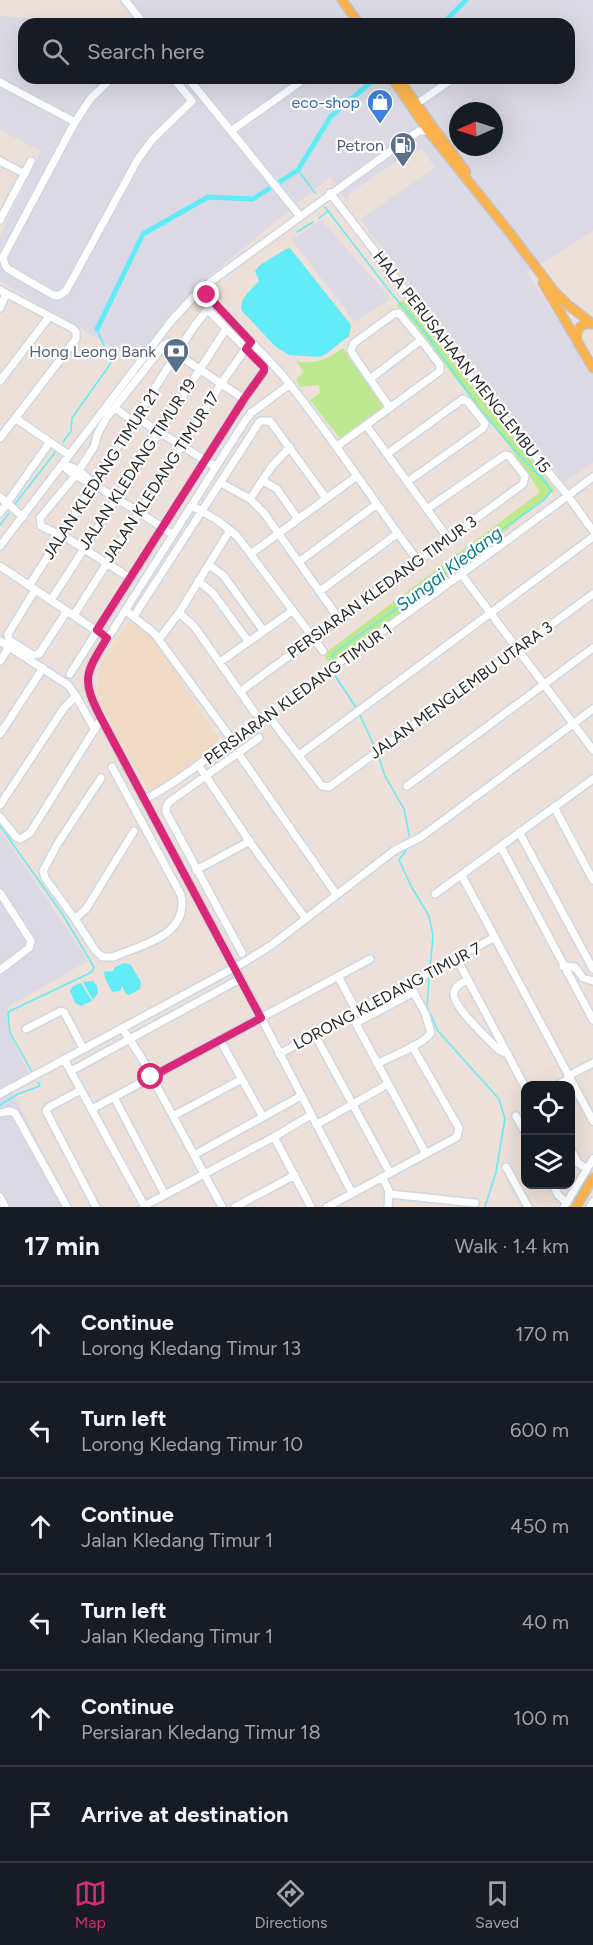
<!DOCTYPE html>
<html lang="en">
<head>
<meta charset="utf-8">
<style>
  :root { --surface:#171b24; --page:#242831; --text:#f1f3f6; --muted:#9ea1a6; --line:#363941; --accent:#db2777 }
  body { margin:0; font-family:Figtree,sans-serif; background:var(--page); color:var(--text) }
  .controls { position:absolute; right:18px; bottom:18px; display:grid; overflow:hidden; border-radius:12px; box-shadow:0 6px 24px #0002 }
  .controls button { width:54px; height:54px; display:grid; place-items:center; padding:0; border:0; border-bottom:2px solid var(--line); background:var(--surface); color:var(--text); font:30px sans-serif }
  .compass { position:absolute; left:449px; top:102px; width:54px; height:54px; border-radius:50%; background:var(--surface); box-shadow:0 6px 24px #0002; rotate:267deg }
  .stop { position:absolute; width:18px; height:18px; margin:-14px; border:4px solid #db2777; border-radius:50%; background:#fff }
  .stop.end { background:#db2777; border-color:#fff; box-shadow:0 2px 6px #0008 }
  .list { margin:0; padding:0; list-style:none }
  h2 { display:flex; justify-content:space-between; align-items:center; height:78px; margin:0; padding:0 24px; font-size:26px }
  h2 small { font-size:20px; font-weight:400; color:var(--muted) }
  .list li { display:grid; grid-template-columns:39px 1fr auto; gap:18px; align-items:center; box-sizing:border-box; height:96px; padding:0 24px; border-top:2px solid var(--line) }
  .list b { display:block; font-size:22px; white-space:nowrap }
  .list p { margin:0; font-size:20px; white-space:nowrap; color:var(--muted) }
  .list em { font-size:20px; font-style:normal; color:var(--muted) }
  .icon { flex:none; width:33px; height:33px; fill:none; stroke:currentColor; stroke-width:2; stroke-linecap:round; stroke-linejoin:round }
  .map { position:relative; flex:none; width:593px; height:1207px; overflow:hidden }
  .search { position:absolute; background:var(--surface); box-shadow:0 6px 24px #0002; left:18px; right:18px; top:18px; height:66px; display:flex; align-items:center; gap:15px; box-sizing:border-box; padding:0 21px; border-radius:18px; color:var(--muted); font-size:22px }
  .sheet { height:654px; background:var(--surface) }
  nav { display:flex; justify-content:space-around; align-items:center; box-sizing:border-box; height:84px; border-top:2px solid var(--line); background:var(--surface); font-size:16px; color:var(--muted) }
  nav a { display:grid; justify-items:center; gap:3px }
  nav .on { color:var(--accent) }
  .map>svg:first-child { display:block }
  .industrial { fill:#dbdae4; fill-rule:evenodd }
  .education { fill:#f0dac6 }
  .green { fill:#bee890 }
  .water { fill:#62ecf8 }
  .lines { fill:none; stroke-linecap:round; stroke-linejoin:round }
  .stream { stroke:#62ecf8; stroke-width:1.5 }
  .canal { stroke:#62ecf8; stroke-width:5 }
  .minor-casing { stroke:#ced6e3; stroke-width:10 }
  .major-casing { stroke:#c3c3c3; stroke-width:11 }
  .minor { stroke:#fff; stroke-width:7 }
  .major { stroke:#fcb34e; stroke-width:8 }
  .route { stroke:#db2777; stroke-width:8 }
  .labels { text-anchor:middle; dominant-baseline:central; stroke-width:4.5; stroke-linejoin:round; paint-order:stroke }
  .shop-label { font-size:16px; fill:#366cbe; stroke:#fff; text-anchor:end }
  .service-label { font-size:16px; fill:#4e5e75; stroke:#fff; text-anchor:end }
  .street-label { font-size:16px; fill:#282828; stroke:#fff }
  .water-label { font-size:18px; font-style:italic; fill:#047d94; stroke:#fff }
</style>
</head>
<body>
<div class="map">
<svg width="593" height="1207" viewBox="0 0 593 1207">
  <rect width="100%" height="100%" fill="#ece0d8"/>
  <path class="industrial" d="M118,0H593V231L527,273L593,374V463L564,482L360,219L435,168L423,150L414,149L349,194L348,203L330,177L197,286L135,361L0,281V236L41,151L0,130V16L91,24H24V78H569V24H138ZM458,111H494V147H458Z
    M321,220L391,299L355,322L292,240Z
    M0,830L88,961L8,1007L11,1037L31,1077L11,1090L71,1207H0Z"/>
  <path class="education" d="M130,621L152,636L223,745L149,792L96,699L100,664Z"/>
  <path class="green" d="M403,300L555,490L458,569L330,666L324,654L540,492L510,447L397,305Z
    M343,348L385,408L343,438L339,437L310,400L320,393L319,385L301,387L296,379L304,372L296,361C315,365 328,359 343,348Z"/>
  <path class="water" d="M290,248L351,325L349,336L326,354L319,357L289,355L276,347L242,311C238,299 251,290 259,281L255,271L260,265L286,249Z
    M124,963L131,965L141,982L140,989L129,995L126,994L122,986L120,991L112,992L105,978L104,972L113,971L115,967Z
    M93,981L97,986L98,993L93,1000L83,982Z
    M81,983L92,1001L81,1006L75,1003L70,991L73,986Z"/>
  <g class="lines">
    <path class="stream" d="M298,170L315,193
      M325,207L391,293L424,331L479,408L514,449L546,483L551,491L544,500L500,531L451,570L334,653L331,666
      M319,218L328,211
      M297,232L313,222
      M63,442L71,431L72,418L111,363L97,329
      M15,504L57,450
      M0,525L9,513
      M332,671L357,709
      M359,713L376,750
      M378,754L385,776L404,809L410,839
      M0,826L63,915L94,967L92,972L8,1012L10,1033L32,1072
      M409,846L399,860L411,886L429,916L433,936L430,968
      M429,979L427,1006L438,1031L499,1099L505,1119L496,1172L485,1207
      M0,1105L18,1094L40,1086L38,1082"/>
    <path class="canal" d="M442,24L466,0
      M97,329L143,234L208,197L253,199L298,170L331,116L376,78"/>
    <g class="minor-casing">
      <path id="minor" d="M125,0L144,24
        M112,78L91,98L75,122L3,257L5,265L8,269L53,295L58,296L66,291L138,159L152,140L192,101L173,78
        M188,78L299,215
        M0,82L75,122
        M418,103L454,78
        M231,131L306,78
        M0,161L25,174
        M330,193L486,396L568,496L593,531
        M0,220L31,161
        M202,288C227,323 262,349 288,382C334,440 374,502 418,561
        M0,290L72,328L76,332V339L0,438
        M0,308L6,294
        M177,354L244,399
        M370,379L421,340L399,313L394,314L354,343L351,350L352,353L390,408
        M0,381L49,317
        M290,384L251,413L245,421L92,663C84,685 91,699 101,719L251,998L352,1193
        M115,408L134,422
        M15,418L69,455
        M137,418L216,467
        M366,425L448,538
        M336,447L440,371V365L421,340
        M387,454L463,399L468,402L483,421L485,424L482,429L407,482
        M63,464C71,477 85,479 98,487C123,502 149,518 173,535
        M63,464L79,470L93,483
        M79,470L94,447L98,433L107,417L164,345L169,342L182,346
        M75,476L40,518L41,526L67,538L130,578
        M262,480L277,489L298,519
        M221,483L250,499L264,513L339,619
        M0,497L23,517
        M250,499L272,466L290,447
        M192,506L217,520L237,536L323,651
        M0,513L50,442
        M0,546L172,320L202,288L407,139L419,131H428
        M252,553L357,476
        M300,561L377,504
        M209,565L223,575L263,630
        M0,566L107,638
        M462,575L593,750
        M198,581L213,593L248,641
        M29,586L193,328L210,306
        M35,590L8,634L9,640L33,655L39,654L67,611
        M320,591L398,533
        M51,600L226,329
        M125,610L154,633L233,741
        M179,613L194,626L255,713
        M74,615L221,384L248,345
        M134,616L260,421H270L326,498
        M159,639L179,613L230,530
        M0,641L68,685L76,696L95,730
        M0,661L9,647
        M220,662L292,611
        M70,674L244,399L264,371V367L207,309
        M241,691L523,484L525,476L509,456L505,455L427,509
        M267,714L322,786L329,787L593,594
        M0,734L43,668
        M238,753L259,738
        M299,755L593,537
        M199,766L254,848L306,919
        M101,778L58,843L43,871L45,878L75,919L95,950L102,957H113C141,945 190,935 181,895L112,767
        M407,786L593,648
        M144,800C186,777 221,747 260,719C372,639 483,559 593,477
        M0,805L64,708L76,696
        M554,807L593,880
        M0,817L16,837L20,839L30,833L101,719
        M519,832L593,969
        M501,847L593,1020
        M196,870L250,841
        M462,876L593,1121
        M0,893L31,941L29,948L0,970
        M435,894L593,779
        M75,919L86,909L134,831
        M242,953L166,812V807L169,802L238,753L336,894
        M457,959L526,1089
        M563,966L575,967L583,978L593,981
        M338,976L357,1012
        M468,980C462,983 455,985 454,993C451,1005 489,1040 499,1050L508,1054
        M352,1016L426,1154
        M356,1023L414,992
        M122,1028L141,1057L222,1207
        M26,1029L61,1011L64,1012L83,1048
        M315,1035L390,1173
        M220,1040L263,1117
        M279,1054L495,937
        M64,1059L145,1207
        M377,1064C392,1056 422,1045 431,1033L425,1013L409,984
        M71,1071L240,979
        M568,1076L593,1063
        M556,1086L570,1078
        M81,1090L49,1107L46,1111L96,1207
        M0,1094L243,963L273,944L395,850L421,837L593,709
        M114,1097L165,1195
        M92,1109L370,959
        M0,1113L10,1111L15,1113L67,1207
        M173,1116L242,1079
        M516,1116L526,1134
        M316,1125L388,1084
        M274,1137L311,1207
        M570,1148L578,1163L587,1169
        M194,1155L301,1096
        M506,1167L528,1207
        M382,1177L389,1191L388,1207
        M553,1184L558,1195L567,1203
        M390,1194L475,1203
        M0,1197L5,1207
        M144,1206L274,1137L311,1115
        M235,1207L295,1175
        M327,1207L457,1137L459,1128L412,1046
        M564,1207L593,1159
        M590,1207L593,1202"/>
    </g>
    <g class="major-casing">
      <path id="major" d="M342,0L359,24
        M392,78L428,131L507,229L554,291L568,305L593,324
        M398,78L466,172
        M543,283L593,368
        M577,341C576,330 580,322 592,324
        M576,1207L593,1178"/>
    </g>
    <use href="#minor" class="minor"/>
    <use href="#major" class="major"/>
  </g>
  <g class="lines">
    <path class="route" d="M151,1077L261,1018L101,718C81,679 85,674 107,638L97,630L244,399L264,371V367L246,349L251,342L207,295"/>
  </g>
  <defs>
    <g id="shop-pin" transform="scale(1.35)"><path d="M0 17L-7.5 6A9.5 9.5 0 1 1 7.5 6Z" fill="#3f7fe0" stroke="#fff"/><path d="M-5-2.5h2.3a2.7 3.5 0 0 1 5.4 0H5L5.5 6h-11ZM-1.5-2.5h3a1.5 2.3 0 0 0-3 0Z" fill="#fff"/></g>
    <g id="fuel-pin" transform="scale(1.35)"><path d="M0 17L-7.5 6A9.5 9.5 0 1 1 7.5 6Z" fill="#5c6f8a" stroke="#fff"/><path d="M-5.5-6h7V0h2V4h1.3V-2.5L3-4.5l.8-.8L6-3V5H2.5V1h-1V6h-7ZM-4.2-4.7v3.2H.2V-4.7Z" fill="#fff"/></g>
    <g id="bank-pin" transform="scale(1.35)"><path d="M0 17L-7.5 6A9.5 9.5 0 1 1 7.5 6Z" fill="#5c6f8a" stroke="#fff"/><path d="M-6-4H6V4H-6ZM0-2.3a2.3 2.3 0 1 0 0 4.6a2.3 2.3 0 1 0 0-4.6Z" fill="#fff"/></g>
  </defs>
  <g fill-rule="evenodd">
    <use href="#shop-pin" x="380" y="102"/>
    <use href="#fuel-pin" x="403" y="145"/>
    <use href="#bank-pin" x="176" y="351"/>
  </g>
  <g class="labels">
    <g class="shop-label">
      <text x="360" y="102">eco-shop</text>
    </g>
    <g class="service-label">
      <text x="384" y="145">Petron</text>
      <text x="156" y="351">Hong Leong Bank</text>
    </g>
    <g class="street-label">
      <text transform="translate(462 362) rotate(52)">HALA PERUSAHAAN MENGLEMBU 15</text>
      <text transform="translate(137 464) rotate(-57)">JALAN KLEDANG TIMUR 19</text>
      <text transform="translate(101 474) rotate(-57)">JALAN KLEDANG TIMUR 21</text>
      <text transform="translate(161 477) rotate(-57)">JALAN KLEDANG TIMUR 17</text>
      <text transform="translate(382 587) rotate(-36)">PERSIARAN KLEDANG TIMUR 3</text>
      <text transform="translate(461 690) rotate(-36)">JALAN MENGLEMBU UTARA 3</text>
      <text transform="translate(298 694) rotate(-36)">PERSIARAN KLEDANG TIMUR 1</text>
      <text transform="translate(387 996) rotate(-28)">LORONG KLEDANG TIMUR 7</text>
    </g>
    <g class="water-label">
      <text transform="translate(449 569) rotate(-37)">Sungai Kledang</text>
    </g>
  </g>
</svg>
<div class="controls">
<button><svg class="icon" aria-label="locate" viewBox="0 0 24 24"><circle cx="12" cy="12" r="6"/><path d="M12 2v4M12 18v4M2 12h4M18 12h4"/></svg></button>
<button><svg class="icon" aria-label="layers" viewBox="0 0 24 24"><path d="M12 4l9 5-9 5-9-5zM3 14l9 5 9-5"/></svg></button>
</div>
<svg class="compass" viewBox="-18 -18 36 36"><path d="M0-13l5 13h-10z" fill="#e53935"/><path d="M0 13l5-13h-10z" fill="#9ea1a6"/></svg>
<div class="stop" style="left:151px;top:1077px"></div>
<div class="stop end" style="left:207px;top:295px"></div>
<div class="search"><svg class="icon" aria-label="search" viewBox="0 0 24 24"><circle cx="10" cy="10" r="6"/><path d="M15 15l6 6"/></svg>Search here</div>
</div>
<section class="sheet">
<h2>17 min<small>Walk · 1.4 km</small></h2>
<ul class="list">
<li><svg class="icon" aria-label="ahead" viewBox="0 0 24 24"><path d="M12 20V5M6 11l6-6 6 6"/></svg><div><b>Continue</b><p>Lorong Kledang Timur 13</p></div><em>170 m</em></li>
<li><svg class="icon" aria-label="left" viewBox="0 0 24 24"><path d="M17 20v-9H6M10 6l-5 5 5 5"/></svg><div><b>Turn left</b><p>Lorong Kledang Timur 10</p></div><em>600 m</em></li>
<li><svg class="icon" aria-label="ahead" viewBox="0 0 24 24"><path d="M12 20V5M6 11l6-6 6 6"/></svg><div><b>Continue</b><p>Jalan Kledang Timur 1</p></div><em>450 m</em></li>
<li><svg class="icon" aria-label="left" viewBox="0 0 24 24"><path d="M17 20v-9H6M10 6l-5 5 5 5"/></svg><div><b>Turn left</b><p>Jalan Kledang Timur 1</p></div><em>40 m</em></li>
<li><svg class="icon" aria-label="ahead" viewBox="0 0 24 24"><path d="M12 20V5M6 11l6-6 6 6"/></svg><div><b>Continue</b><p>Persiaran Kledang Timur 18</p></div><em>100 m</em></li>
<li><svg class="icon" aria-label="arrive" viewBox="0 0 24 24"><path d="M6 21V4h12l-3 4 3 4H6"/></svg><div><b>Arrive at destination</b></div></li>
</ul>
</section>
<nav>
<a class="on"><svg class="icon" aria-label="map" viewBox="0 0 24 24"><path d="M3 6l6-2 6 2 6-2v14l-6 2-6-2-6 2zM9 4v14M15 6v14"/></svg>Map</a>
<a><svg class="icon" aria-label="directions" viewBox="0 0 24 24"><path d="M12 3l9 9-9 9-9-9zM9 14v-3h6M13 9l2 2-2 2"/></svg>Directions</a>
<a><svg class="icon" aria-label="saved" viewBox="0 0 24 24"><path d="M7 4h10v16l-5-4-5 4z"/></svg>Saved</a>
</nav>
</body>
</html>
